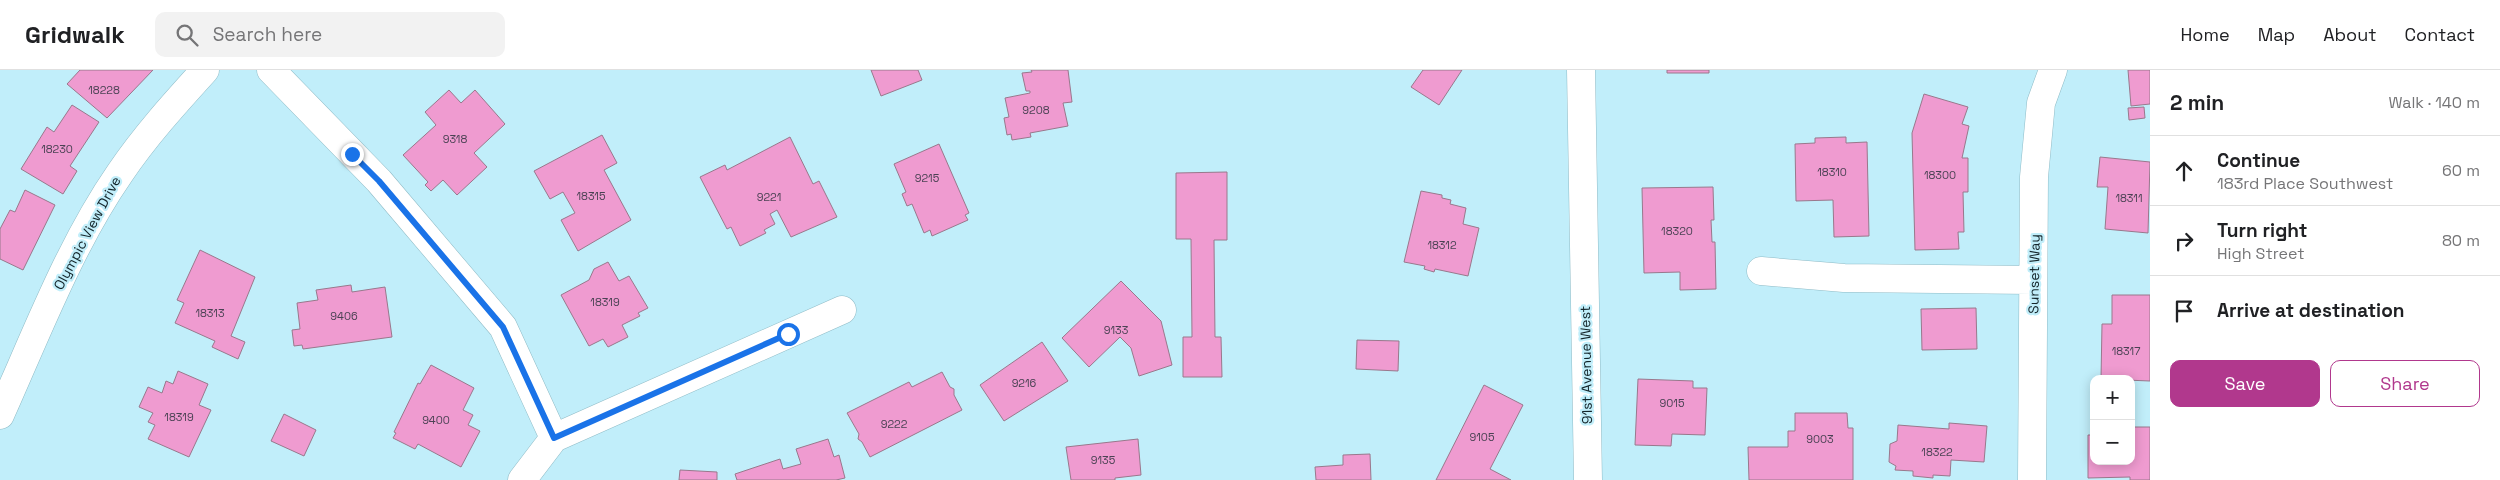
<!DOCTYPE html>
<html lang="en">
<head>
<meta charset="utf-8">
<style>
  :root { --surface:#fff; --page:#f2f2f2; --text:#202124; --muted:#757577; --line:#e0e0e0; --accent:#b1388d }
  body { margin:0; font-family:"Space Grotesk",sans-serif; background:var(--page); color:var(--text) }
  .controls { position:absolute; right:15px; bottom:15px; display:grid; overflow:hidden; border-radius:10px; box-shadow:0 2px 12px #0003 }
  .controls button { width:45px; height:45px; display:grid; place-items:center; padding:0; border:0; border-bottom:1px solid var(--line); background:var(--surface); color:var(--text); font:25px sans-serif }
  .stop { position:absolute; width:15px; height:15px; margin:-11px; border:4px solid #1a73e8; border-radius:50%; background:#fff }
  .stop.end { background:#1a73e8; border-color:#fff; box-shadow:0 1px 5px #0008 }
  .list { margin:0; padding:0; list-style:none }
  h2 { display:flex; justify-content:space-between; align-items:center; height:65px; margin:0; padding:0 20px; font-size:21px }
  h2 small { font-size:16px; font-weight:400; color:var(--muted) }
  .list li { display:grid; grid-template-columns:32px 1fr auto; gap:15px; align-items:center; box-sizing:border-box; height:70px; padding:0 20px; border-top:1px solid var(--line) }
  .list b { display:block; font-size:19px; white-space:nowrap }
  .list p { margin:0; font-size:16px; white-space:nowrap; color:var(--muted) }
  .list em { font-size:16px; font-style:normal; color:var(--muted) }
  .actions { display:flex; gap:10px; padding:15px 20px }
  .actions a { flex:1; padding:11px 0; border:1px solid var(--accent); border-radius:10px; text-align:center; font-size:18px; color:var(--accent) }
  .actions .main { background:var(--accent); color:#fff }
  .icon { flex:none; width:28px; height:28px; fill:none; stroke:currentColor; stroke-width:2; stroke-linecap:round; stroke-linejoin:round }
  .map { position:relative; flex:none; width:2150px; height:410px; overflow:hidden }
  header { display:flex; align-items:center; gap:30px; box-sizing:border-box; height:70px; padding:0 25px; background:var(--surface); border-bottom:1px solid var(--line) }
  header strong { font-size:24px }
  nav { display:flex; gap:28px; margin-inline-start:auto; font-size:18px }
  .search { width:350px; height:45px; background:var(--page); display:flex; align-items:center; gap:12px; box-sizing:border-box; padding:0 18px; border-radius:10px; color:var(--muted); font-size:19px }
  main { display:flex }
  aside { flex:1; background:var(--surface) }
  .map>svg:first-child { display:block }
  .building { fill:#ef9bd0; stroke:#99788c }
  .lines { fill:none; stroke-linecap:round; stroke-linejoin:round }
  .minor-casing { stroke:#8fbbc6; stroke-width:29 }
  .major-casing { stroke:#8fbbc6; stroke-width:29 }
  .minor { stroke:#fff; stroke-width:28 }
  .major { stroke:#fff; stroke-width:28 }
  .route { stroke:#1a73e8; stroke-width:6 }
  .labels { text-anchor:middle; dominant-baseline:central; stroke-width:4.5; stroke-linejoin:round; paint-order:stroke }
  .number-label { font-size:11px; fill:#4b4254 }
  .street-label { font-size:14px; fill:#14252a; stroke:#c1eefa }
</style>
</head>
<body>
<header>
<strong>Gridwalk</strong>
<div class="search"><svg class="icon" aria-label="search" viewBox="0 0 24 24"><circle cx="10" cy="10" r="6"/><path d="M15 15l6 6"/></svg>Search here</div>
<nav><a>Home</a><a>Map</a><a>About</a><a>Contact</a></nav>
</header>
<main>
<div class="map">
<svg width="2150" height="410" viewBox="0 0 2150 410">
  <rect width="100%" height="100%" fill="#c1eefa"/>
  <path class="building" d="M80,0H153L107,48L67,14Z
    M871,0H918L922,10L881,26Z
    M1031,0H1068L1072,32L1063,33L1068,56L1030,63L1031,67L1012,70L1011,64L1007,65L1004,48L1009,47L1005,28L1030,23V21H1026L1022,3L1032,2Z
    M1423,0H1462L1439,35L1411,17Z
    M1667,0H1709V3H1667Z
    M2128,0H2150V34L2131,36Z
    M449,20L461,33L475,20L505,54L474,83L487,97L457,125L443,110L431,121L425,115L428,112L403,85L436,55L425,42Z
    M1924,24L1968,37L1962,54L1969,56L1962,88H1968V122H1963L1964,162H1958L1959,179L1915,180L1912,63Z
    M72,35L99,52L70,96L77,101L63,124L21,99L47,57L54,62Z
    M2144,37L2145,48L2129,50L2128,38Z
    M602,65L617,93L604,100L631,150L578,181L561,150L575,143L563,122L550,129L534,101Z
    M790,67L813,114L819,111L837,147L791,167L777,140L770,144L775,154L764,160L766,163L740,176L731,157L727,159L700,107L725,95L727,100Z
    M1846,67V73L1867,72L1869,166L1834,167L1833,130L1796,131L1795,74L1815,73V68Z
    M939,74L969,143L965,145L968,150L932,166L930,160L924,163L912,134L907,136L902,124L906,122L894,94Z
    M2100,87L2150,92L2148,163L2105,159L2108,117H2097Z
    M1227,102V170H1214L1215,267H1221L1222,307H1183V267H1192L1191,169H1176V103Z
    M1713,117L1714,150H1711L1712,172H1715L1716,219L1680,220V202L1644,203L1642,118Z
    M25,120L55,135L23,200L0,189V159L10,140L15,142Z
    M1421,121L1442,125V128L1451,130L1450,134L1466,138L1463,154L1479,158L1468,206L1435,199L1434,202L1424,199L1425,196L1404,192Z
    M200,180L255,207L231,266L245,272L238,289L212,277L215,271L175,253L184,233L177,230Z
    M608,192L619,211L629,206L648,238L638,243L640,246L622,255L628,267L608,277L603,269L589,276L561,225L589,210L594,199Z
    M1121,211L1161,251L1172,295L1139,306L1131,278L1120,267L1089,297L1062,268Z
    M351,215L352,222L385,217L392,267L303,279L302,275L294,276L292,260L300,259L297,233L318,230L316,220Z
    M2112,225H2150V311L2101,309L2102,254H2112Z
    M1976,238L1977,279L1922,280L1921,239Z
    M1357,270L1399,271L1398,301L1356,299Z
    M1042,272L1068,311L1004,351L980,315Z
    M431,295L474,318L463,340L473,345L468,355L480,361L461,397L418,374L415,379L393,368L396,363L394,362L418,313L420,314Z
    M178,301L208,314L199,335L211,340L189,387L148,369L155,355L148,352L153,343L139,337L148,317L162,323L166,311L173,314Z
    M942,302L950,317L954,319V325L962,340L870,387L862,372L858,369L859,364L847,343L909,312L912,317Z
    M1638,309L1693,311V318H1707L1705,365L1672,364L1671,376L1635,375Z
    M1484,315L1523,335L1490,399L1511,410H1436Z
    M1795,343H1847L1848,358H1853V410H1749L1748,377H1788V361H1795Z
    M284,344L316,360L304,386L271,371Z
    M1949,353L1987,356L1984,392L1951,390L1950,406L1933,405V408L1913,406V401L1895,400L1896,396L1889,392L1890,374L1897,371L1898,355L1949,359Z
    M2131,357H2150V410H2130V407L2088,408V365H2094V391H2131Z
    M828,369L834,387L839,385L845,408L836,410H737L735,404L780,389L783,399L801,394L796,379Z
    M1138,369L1141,405L1115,408V410H1071L1066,377Z
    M1370,384L1371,410H1316L1315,397L1343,395V385Z
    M680,400L717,402V410H679Z"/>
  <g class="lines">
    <g class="minor-casing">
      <path id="minor" d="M271,0L379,111L503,257L554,368
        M1581,0L1588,410
        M1761,201L1844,208L2033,210
        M522,410L554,368L842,240
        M2032,410L2034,107L2041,33L2053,0"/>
    </g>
    <g class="major-casing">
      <path id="major" d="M0,345C36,265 70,175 120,103C145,66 175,33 205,0"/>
    </g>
    <use href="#minor" class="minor"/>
    <use href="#major" class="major"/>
  </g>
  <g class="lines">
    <path class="route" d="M352,84L379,111L503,257L554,368L788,264"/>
  </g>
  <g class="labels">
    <g class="number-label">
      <text x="104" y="20">18228</text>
      <text x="1036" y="40">9208</text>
      <text x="455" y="69">9318</text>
      <text x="57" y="79">18230</text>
      <text x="1832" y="102">18310</text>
      <text x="1940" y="105">18300</text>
      <text x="927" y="108">9215</text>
      <text x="591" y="126">18315</text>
      <text x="769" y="127">9221</text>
      <text x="2129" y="128">18311</text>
      <text x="1677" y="161">18320</text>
      <text x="1442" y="175">18312</text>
      <text x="605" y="232">18319</text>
      <text x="210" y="243">18313</text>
      <text x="344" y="246">9406</text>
      <text x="1116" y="260">9133</text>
      <text x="2126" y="281">18317</text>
      <text x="1024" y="313">9216</text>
      <text x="1672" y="333">9015</text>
      <text x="179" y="347">18319</text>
      <text x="436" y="350">9400</text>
      <text x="894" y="354">9222</text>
      <text x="1482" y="367">9105</text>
      <text x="1820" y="369">9003</text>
      <text x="1937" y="382">18322</text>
      <text x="1103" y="390">9135</text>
    </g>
    <g class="street-label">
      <text transform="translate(87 163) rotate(-62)">Olympic View Drive</text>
      <text transform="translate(2034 204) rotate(-89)">Sunset Way</text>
      <text transform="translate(1586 295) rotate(-91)">91st Avenue West</text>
    </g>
  </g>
</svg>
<div class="controls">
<button>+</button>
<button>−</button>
</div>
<div class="stop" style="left:788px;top:264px"></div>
<div class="stop end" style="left:352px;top:84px"></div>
</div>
<aside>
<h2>2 min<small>Walk · 140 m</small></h2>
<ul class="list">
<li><svg class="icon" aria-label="ahead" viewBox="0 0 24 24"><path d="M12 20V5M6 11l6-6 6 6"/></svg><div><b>Continue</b><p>183rd Place Southwest</p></div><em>60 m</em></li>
<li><svg class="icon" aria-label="right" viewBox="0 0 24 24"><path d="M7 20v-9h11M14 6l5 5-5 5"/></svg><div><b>Turn right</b><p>High Street</p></div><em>80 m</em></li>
<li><svg class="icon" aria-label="arrive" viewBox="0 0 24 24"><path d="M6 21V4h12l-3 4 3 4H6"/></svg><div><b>Arrive at destination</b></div></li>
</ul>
<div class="actions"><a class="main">Save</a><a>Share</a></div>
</aside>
</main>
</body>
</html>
